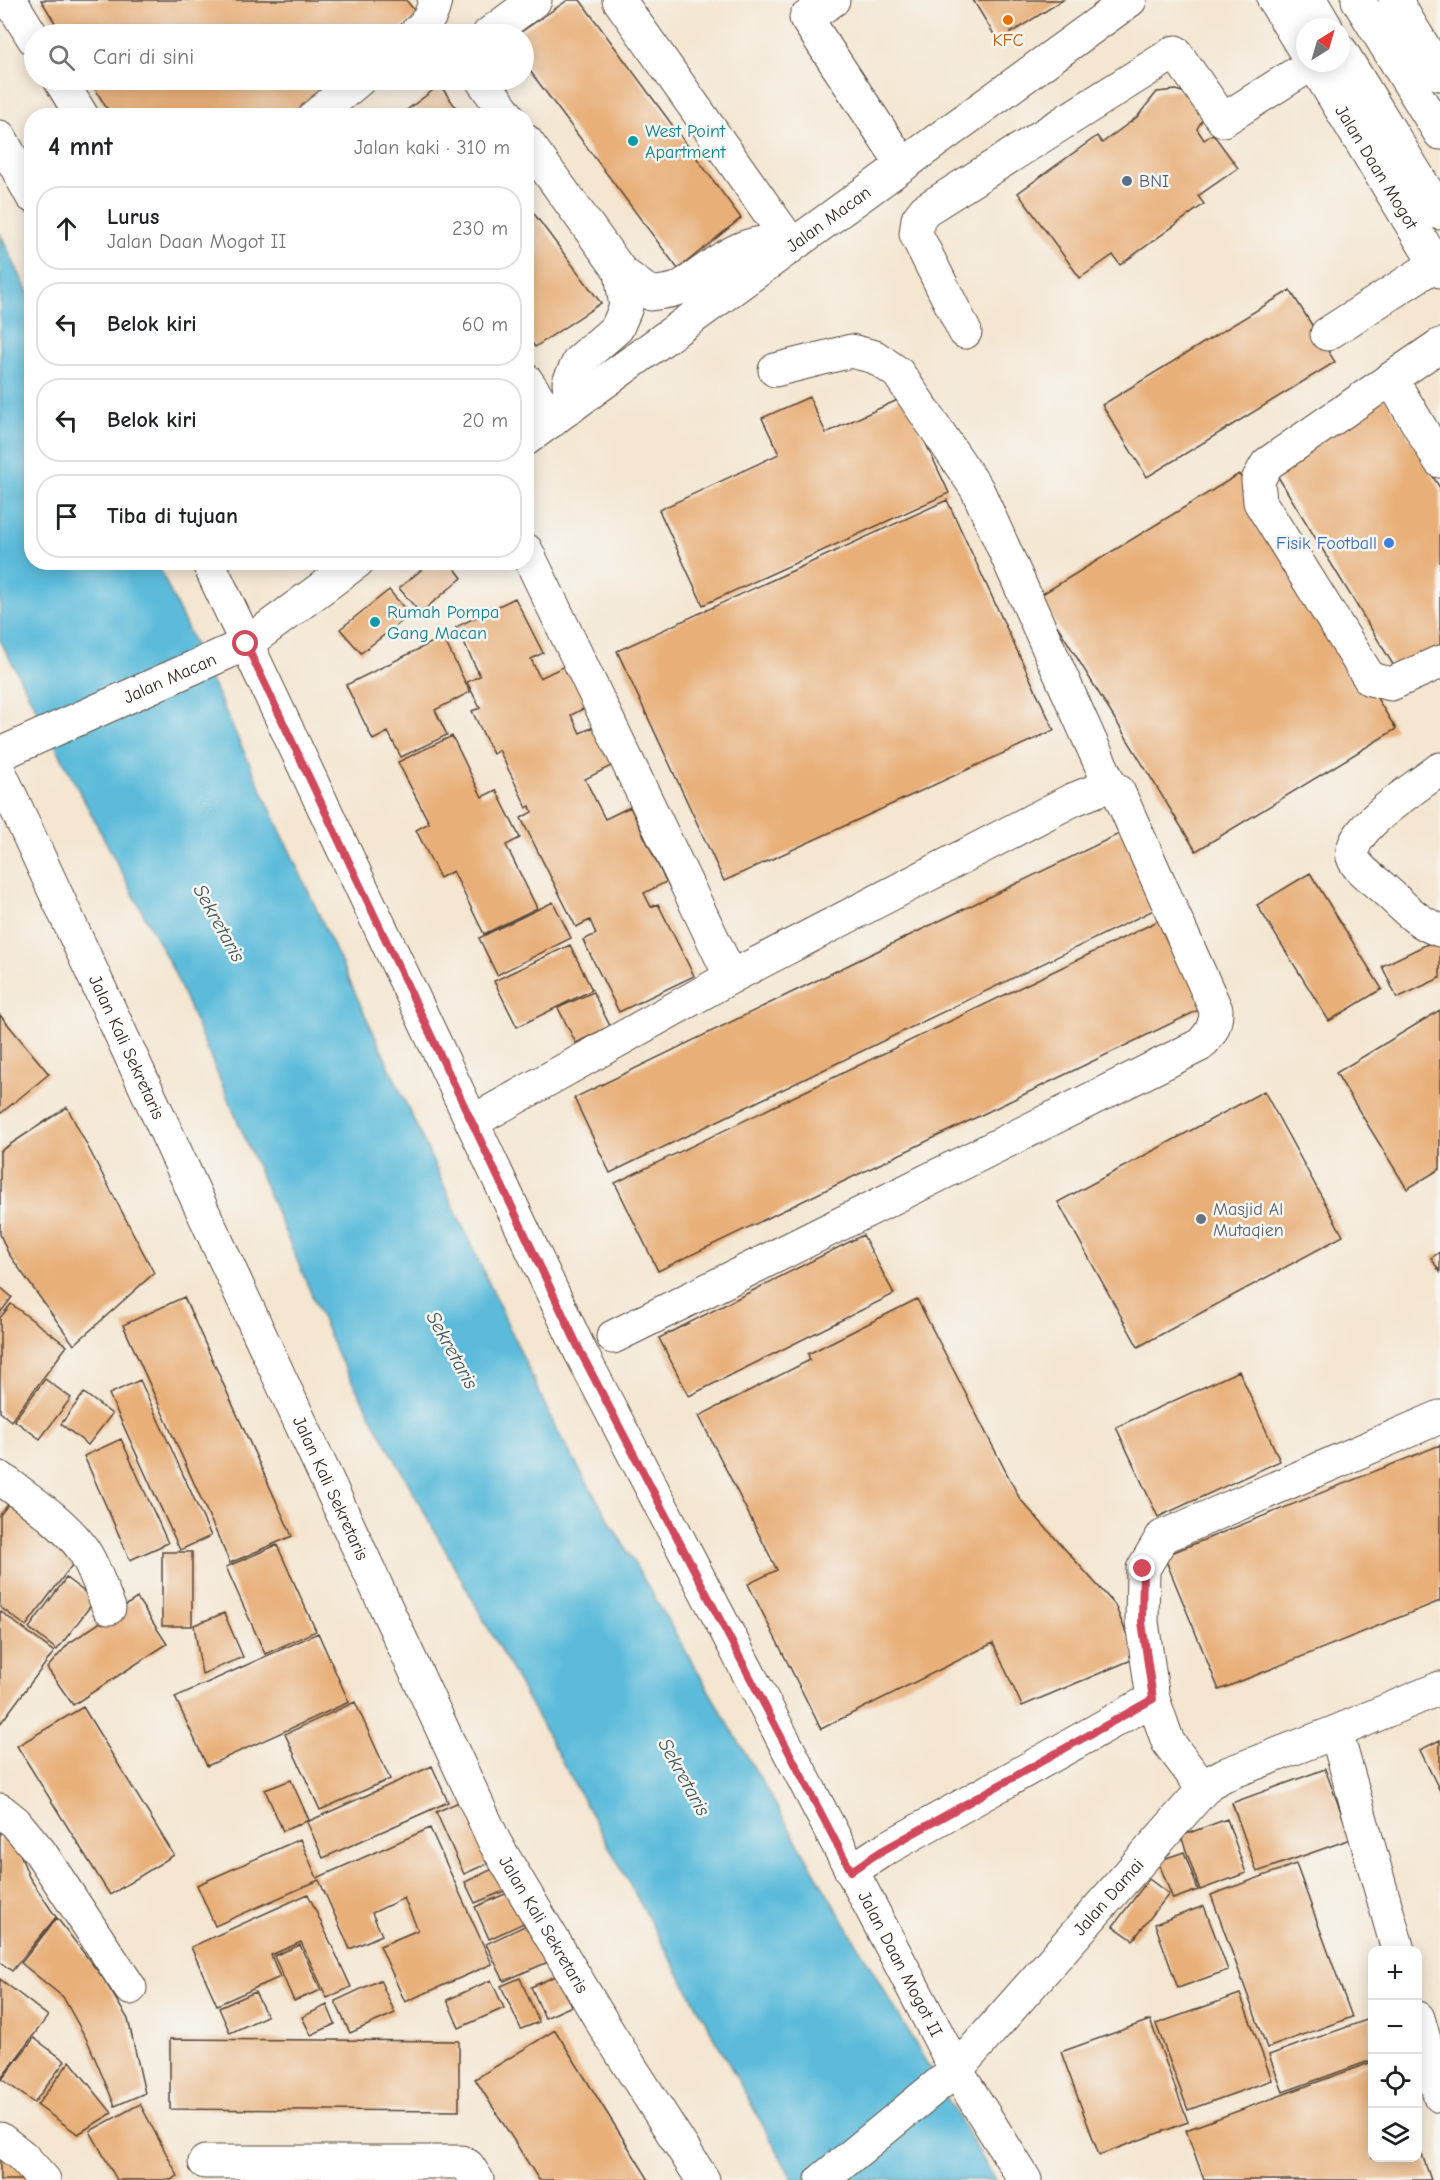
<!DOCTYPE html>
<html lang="id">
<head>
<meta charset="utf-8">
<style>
  :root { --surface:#fff; --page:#f2f2f2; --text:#202124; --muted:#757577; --line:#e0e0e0 }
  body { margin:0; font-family:"Comic Neue",sans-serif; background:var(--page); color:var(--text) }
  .controls { position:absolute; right:18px; bottom:18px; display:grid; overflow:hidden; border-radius:12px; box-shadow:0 3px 15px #0003 }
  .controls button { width:54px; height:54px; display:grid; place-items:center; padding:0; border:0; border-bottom:2px solid var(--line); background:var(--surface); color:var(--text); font:30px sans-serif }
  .compass { position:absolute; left:1296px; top:18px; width:54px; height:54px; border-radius:50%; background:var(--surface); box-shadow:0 3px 15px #0003; rotate:37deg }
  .stop { position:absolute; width:18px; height:18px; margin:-14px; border:4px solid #d1495b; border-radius:50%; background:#fff }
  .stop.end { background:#d1495b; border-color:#fff; box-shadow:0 2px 6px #0008 }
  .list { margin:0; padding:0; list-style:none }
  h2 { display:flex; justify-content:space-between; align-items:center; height:78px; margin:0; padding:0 24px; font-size:26px }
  h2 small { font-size:20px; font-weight:400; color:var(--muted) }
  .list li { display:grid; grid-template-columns:39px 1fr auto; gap:18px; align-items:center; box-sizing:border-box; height:84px; margin:0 12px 12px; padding:0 12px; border:2px solid var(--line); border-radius:24px }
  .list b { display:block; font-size:22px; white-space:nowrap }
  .list p { margin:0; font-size:20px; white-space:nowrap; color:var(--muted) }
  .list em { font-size:20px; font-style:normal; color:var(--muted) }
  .icon { flex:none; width:33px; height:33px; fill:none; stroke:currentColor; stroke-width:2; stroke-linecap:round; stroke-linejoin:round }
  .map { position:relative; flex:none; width:1440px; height:2180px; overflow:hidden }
  .search { position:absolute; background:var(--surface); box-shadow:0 3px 15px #0003; left:24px; top:24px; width:510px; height:66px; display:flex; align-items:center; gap:15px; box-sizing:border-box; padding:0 21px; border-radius:33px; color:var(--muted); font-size:22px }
  .panel { position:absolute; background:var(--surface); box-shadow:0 3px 15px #0003; left:24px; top:108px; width:510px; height:462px; border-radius:24px }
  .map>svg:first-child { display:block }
  .water { fill:#5bbbda; stroke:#4b727c; stroke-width:1.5 }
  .building { fill:#e8af78 }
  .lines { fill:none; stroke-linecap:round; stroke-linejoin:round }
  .minor-casing { stroke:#574639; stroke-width:35 }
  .highway-casing { stroke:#574639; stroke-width:35 }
  .minor { stroke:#fff; stroke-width:33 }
  .highway { stroke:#fff; stroke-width:33 }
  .route { stroke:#d1495b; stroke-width:8 }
  .food-dot { fill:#e8710a; stroke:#f6f6f2; stroke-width:2 }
  .culture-dot { fill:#0f9aa8; stroke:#f6f6f2; stroke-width:2 }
  .service-dot { fill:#5c6f8a; stroke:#f6f6f2; stroke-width:2 }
  .shop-dot { fill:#3f7fe0; stroke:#f6f6f2; stroke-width:2 }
  .worship-dot { fill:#6b7280; stroke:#f6f6f2; stroke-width:2 }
  .labels { text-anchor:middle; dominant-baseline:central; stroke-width:5; stroke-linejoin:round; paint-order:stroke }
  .food-label { font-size:18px; fill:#c56008; stroke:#f6f6f2 }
  .culture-label { font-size:18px; fill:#0d838f; stroke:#f6f6f2; text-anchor:start }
  .street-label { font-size:18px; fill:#3b2a1e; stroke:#f6f6f2 }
  .service-label { font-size:18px; fill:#4e5e75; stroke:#f6f6f2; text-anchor:start }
  .shop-label { font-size:18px; fill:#366cbe; stroke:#f6f6f2; text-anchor:end }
  .worship-label { font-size:18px; fill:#5b616d; stroke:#f6f6f2; text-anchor:start }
  .water-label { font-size:20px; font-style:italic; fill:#455656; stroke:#f6f6f2 }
</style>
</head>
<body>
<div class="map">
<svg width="1440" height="2180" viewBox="0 0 1440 2180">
  <rect width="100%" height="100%" fill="#f6f6f2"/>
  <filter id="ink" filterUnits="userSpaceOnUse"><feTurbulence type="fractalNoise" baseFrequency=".0167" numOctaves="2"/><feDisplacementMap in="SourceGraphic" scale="12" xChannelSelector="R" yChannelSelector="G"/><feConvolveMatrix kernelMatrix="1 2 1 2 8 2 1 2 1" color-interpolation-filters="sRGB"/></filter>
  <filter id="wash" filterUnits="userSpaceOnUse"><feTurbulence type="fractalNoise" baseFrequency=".008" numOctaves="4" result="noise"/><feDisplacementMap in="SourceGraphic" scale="24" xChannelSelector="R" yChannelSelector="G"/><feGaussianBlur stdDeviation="1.35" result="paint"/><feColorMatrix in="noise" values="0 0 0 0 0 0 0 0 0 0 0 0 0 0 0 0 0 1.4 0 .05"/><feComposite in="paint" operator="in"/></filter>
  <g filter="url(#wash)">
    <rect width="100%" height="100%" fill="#f4e6d1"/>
    <path class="water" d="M0,233L31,299L32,562L157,563L557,1431L995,2180H793L337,1354L174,972L0,640Z"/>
    <g id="blocks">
      <path class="building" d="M41,0H406L418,15L394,34H62Z
        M568,0H580L741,218L678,269L524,63V34H518Z
        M973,0H1063L998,41Z
        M90,80H339L295,116H111Z
        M440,85L462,116H399Z
        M1176,90L1188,94L1203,118L1197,129L1204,140L1213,134L1238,168L1198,196L1204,204L1120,265L1113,255L1080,278L1018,193L1097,136L1102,143L1137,117L1157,92Z
        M526,203L601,303L535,347L526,335Z
        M1290,290L1335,362L1147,477L1102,405Z
        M809,397L826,433L904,397L949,493L703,605L659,510L779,454L762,418Z
        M1385,398L1440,488V652L1400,676L1272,467Z
        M1239,474L1396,729L1196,851L1039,596Z
        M947,500L1054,730L724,881L617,651Z
        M431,562H450L462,578L420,613L399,588Z
        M389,590L410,615L361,653L340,629Z
        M515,598L543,653L531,659L540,678L571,663L591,705L571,715L580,733L598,725L617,763L585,779L605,819L630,807L666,882L644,893L651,907L658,904L694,976L619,1012L583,940L596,934L590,920L576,927L521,818L532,812L530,806L527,808L499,750L493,754L472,711L480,708L467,682L480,676L456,627Z
        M443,637L470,692L435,710L447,735L401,757L388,732L373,740L346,685Z
        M452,736L482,797L496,790L520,838L506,845L537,908L484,934L453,871L440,878L416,830L429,823L398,762Z
        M1125,831L1162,906L610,1173L574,1098Z
        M1310,873L1382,989L1329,1021L1257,905Z
        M553,902L571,938L497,975L479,938Z
        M1162,919L1205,1007L658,1271L615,1183Z
        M1440,938V978L1397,998L1382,966Z
        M570,945L592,990L517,1027L494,981Z
        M593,992L610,1026L576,1043L558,1008Z
        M1440,1010V1169L1407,1189L1336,1073Z
        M0,1015L49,1074L0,1114Z
        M1264,1091L1343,1236L1138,1347L1058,1202Z
        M67,1107L154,1273L74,1345L8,1253L0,1234V1151Z
        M863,1235L894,1294L689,1396L659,1338Z
        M1440,1252V1272L1431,1258Z
        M0,1287L12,1297L0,1313Z
        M184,1297L292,1536L230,1563L123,1325Z
        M917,1299L1020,1499L1115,1605L1136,1658L1022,1706L993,1643L821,1729L748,1584L777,1570L699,1416L810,1360L808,1354Z
        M11,1304L67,1346L11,1421L0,1412V1318Z
        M1239,1371L1280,1461L1158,1517L1116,1427Z
        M45,1379L71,1398L40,1439L14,1420Z
        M140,1380L211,1536L180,1550L109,1394Z
        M84,1393L112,1414L88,1445L61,1424Z
        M121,1439L168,1543L130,1560L84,1456Z
        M1440,1445V1601L1219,1690L1164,1556Z
        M13,1498L82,1552L26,1626L0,1607V1515Z
        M277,1545L316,1631L265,1654L226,1567Z
        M162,1552H192V1626H162Z
        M66,1578L95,1600L57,1650L29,1628Z
        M137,1598L167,1644L73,1705L47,1668L69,1643Z
        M0,1611L54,1652L0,1724Z
        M224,1613L243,1657L202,1674L194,1625Z
        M318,1633L349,1702L207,1766L175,1697Z
        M355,1702L390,1779L320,1810L285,1734Z
        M83,1707L174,1855L110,1895L17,1746Z
        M1440,1740V1791L1420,1750Z
        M432,1766L448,1802L323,1858L307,1822Z
        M1325,1769L1351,1839L1257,1872L1232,1803Z
        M291,1780L309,1820L283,1831L265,1790Z
        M468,1798L495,1860L464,1874L436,1812Z
        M1227,1819L1246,1873L1200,1890L1181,1836Z
        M0,1824L12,1833L29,1877L56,1917L12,1971L0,1962Z
        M430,1828L492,1964L405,2002L380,1946L418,1930L404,1898L372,1913L382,1935L350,1949L319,1880L215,1926L197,1885L300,1839L317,1878Z
        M1184,1852L1198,1890L1173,1899L1158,1861Z
        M1296,1864L1352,2017L1267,2048L1211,1895Z
        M501,1865L511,1888L475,1903L465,1882Z
        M1149,1879L1169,1894L1133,1940L1113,1926Z
        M510,1892L524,1923L489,1939L475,1907Z
        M308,1894L351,1987L327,1998L301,1942L271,1955L280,1977L217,2005L191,1947Z
        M1204,1906L1228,1970L1178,1988L1155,1924Z
        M57,1918L103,1978L128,2019L145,2093L115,2106L88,2042L63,1997L21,1963Z
        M531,1923L548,1962L504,1981L486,1944Z
        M300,1945L321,1990L294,2001L274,1956Z
        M558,1975L572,2006L545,2018L531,1987Z
        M520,1978L539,2022L521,2029L501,1986Z
        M0,1979L48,2016L0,2080Z
        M380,1980L395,2013L350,2033L335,2001Z
        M491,1980L504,2008L459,2028L447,2000Z
        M255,1992L267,2016L230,2033L219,2008Z
        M1240,1994L1272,2080L1188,2110L1156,2024Z
        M327,2005L335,2024L311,2035L302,2017Z
        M1372,2018V2060L1283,2092L1269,2055Z
        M1150,2020L1188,2122L1099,2155L1061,2052Z
        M555,2030L649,2180H539L475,2079Z
        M34,2038L65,2061L34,2103L2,2079Z
        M170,2039L459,2041V2111L170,2109Z
        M70,2061L112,2113L78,2134L37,2105Z
        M1372,2062V2158H1418V2143L1431,2180H1204L1186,2130Z
        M140,2104L178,2176L171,2180H117L90,2131Z
        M0,2145L37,2180H0Z"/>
    </g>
  </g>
  <g filter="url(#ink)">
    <use href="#blocks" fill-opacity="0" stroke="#574639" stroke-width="1.5"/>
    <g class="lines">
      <g class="minor-casing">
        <g id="minor">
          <path d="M10,0L34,39"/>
          <path d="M619,0L792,245"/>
          <path d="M833,0L806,18L903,165"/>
          <path d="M1310,0L1326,27"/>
          <path d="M1358,0L1440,133"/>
          <path d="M415,34C426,25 433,14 435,0"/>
          <path d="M489,34L535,0"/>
          <path d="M1341,51L1440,213"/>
          <path d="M60,80L82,116"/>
          <path d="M482,80L508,116"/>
          <path d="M315,116L359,80"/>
          <path d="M0,137L32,196"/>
          <path d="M526,141L621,272L651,294C660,292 671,292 679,288C712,270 747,228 788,249"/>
          <path d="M965,332L916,234L918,219L925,210L1175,52L1223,120L1313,63"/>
          <path d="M1327,334L1436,264"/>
          <path d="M1440,345L1267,464L1258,480L1260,502L1370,679L1391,684L1440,662"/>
          <path d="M775,370L851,351L875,357L898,373L977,489L1110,785"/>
          <path d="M526,380L553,420"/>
          <path d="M1392,380L1440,461"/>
          <path d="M571,407L569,382L579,361L617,328L626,307L621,272"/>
          <path id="s1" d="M526,439L1130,0"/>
          <path d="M526,550L731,977"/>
          <path id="s2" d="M208,562L581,1353L956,2070L1025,2180"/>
          <path id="s3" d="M0,754L246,644L357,562"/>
          <path d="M1440,769C1420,785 1346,830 1353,857C1357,870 1376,881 1385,890C1402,905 1418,924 1440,930"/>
          <path id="s4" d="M0,773L495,1843L608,2032L703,2180"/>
          <path d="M472,1122L731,977L1072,800L1110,785L1118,791L1216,1010C1216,1025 1211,1034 1200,1045L613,1337"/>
          <path d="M0,1478C26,1497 71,1527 87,1556C96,1572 102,1591 109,1608"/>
          <path d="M1336,1732L1398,1950"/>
          <path d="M1203,1788L1168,1742L1153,1699L1142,1622L1143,1569L1162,1537L1440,1417"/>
          <path d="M0,1810L15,1822L40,1852L130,1988"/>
          <path d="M851,1871L880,1852L1153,1699"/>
          <path d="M1418,2018L1440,2096"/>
          <path d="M0,2139L22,2156L44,2180"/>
          <path d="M205,2162H461L468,2166L477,2180"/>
          <path id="s5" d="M822,2180L956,2070L1209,1783L1224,1775L1336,1732L1440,1688"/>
        </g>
      </g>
      <g class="highway-casing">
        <g id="highway">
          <path d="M1274,0L1305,51"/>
          <path d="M1395,0L1440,74"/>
          <path id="s6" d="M1313,63L1440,271"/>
        </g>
      </g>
      <use href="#minor" class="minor"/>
      <use href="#highway" class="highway"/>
    </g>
  </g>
  <g class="lines" filter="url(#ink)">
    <path class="route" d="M246,644L581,1353L851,1871L880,1852L1153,1699L1142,1622L1143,1569"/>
  </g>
  <circle class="food-dot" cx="1008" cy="20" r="6"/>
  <g class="culture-dot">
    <circle cx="633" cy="141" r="6"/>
    <circle cx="375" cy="622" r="6"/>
  </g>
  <circle class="service-dot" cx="1127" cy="181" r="6"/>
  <circle class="shop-dot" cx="1389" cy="543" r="6"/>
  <circle class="worship-dot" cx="1201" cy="1219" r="6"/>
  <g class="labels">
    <g class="food-label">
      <text x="1008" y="40">KFC</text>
    </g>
    <g class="culture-label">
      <text x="645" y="131">West Point<tspan x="645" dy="21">Apartment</tspan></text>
      <text x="387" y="612">Rumah Pompa<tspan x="387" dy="21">Gang Macan</tspan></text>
    </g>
    <g class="street-label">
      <text stroke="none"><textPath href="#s6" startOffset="122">Jalan Daan Mogot</textPath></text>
      <text stroke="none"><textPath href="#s1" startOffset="374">Jalan Macan</textPath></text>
      <text stroke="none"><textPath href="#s3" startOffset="186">Jalan Macan</textPath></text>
      <text stroke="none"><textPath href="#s4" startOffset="302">Jalan Kali Sekretaris</textPath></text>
      <text stroke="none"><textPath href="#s4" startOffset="788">Jalan Kali Sekretaris</textPath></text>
      <text stroke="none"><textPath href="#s5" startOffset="404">Jalan Damai</textPath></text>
      <text stroke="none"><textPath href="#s4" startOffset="1274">Jalan Kali Sekretaris</textPath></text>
      <text stroke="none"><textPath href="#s2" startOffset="1564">Jalan Daan Mogot II</textPath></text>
    </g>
    <g class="service-label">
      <text x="1139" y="181">BNI</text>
    </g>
    <g class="shop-label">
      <text x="1377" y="543">Fisik Football</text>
    </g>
    <g class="worship-label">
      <text x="1213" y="1209">Masjid Al<tspan x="1213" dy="21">Mutaqien</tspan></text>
    </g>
    <g class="water-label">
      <text transform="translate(219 923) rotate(61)">Sekretaris</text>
      <text transform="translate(452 1350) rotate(61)">Sekretaris</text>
      <text transform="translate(684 1777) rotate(61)">Sekretaris</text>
    </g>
  </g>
</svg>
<div class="controls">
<button>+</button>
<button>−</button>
<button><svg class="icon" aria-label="locate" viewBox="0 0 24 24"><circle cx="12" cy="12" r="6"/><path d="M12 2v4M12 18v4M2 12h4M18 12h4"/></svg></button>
<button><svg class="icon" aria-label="layers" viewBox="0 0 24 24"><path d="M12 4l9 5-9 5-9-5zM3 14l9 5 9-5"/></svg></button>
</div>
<svg class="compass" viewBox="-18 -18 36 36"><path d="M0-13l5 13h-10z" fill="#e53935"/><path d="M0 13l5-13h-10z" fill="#757577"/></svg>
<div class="stop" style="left:246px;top:644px"></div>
<div class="stop end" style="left:1143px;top:1569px"></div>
<div class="search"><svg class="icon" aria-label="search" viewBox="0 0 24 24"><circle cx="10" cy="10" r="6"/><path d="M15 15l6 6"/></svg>Cari di sini</div>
<section class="panel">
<h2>4 mnt<small>Jalan kaki · 310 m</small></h2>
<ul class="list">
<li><svg class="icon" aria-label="ahead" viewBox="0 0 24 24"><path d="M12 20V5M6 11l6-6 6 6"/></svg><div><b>Lurus</b><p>Jalan Daan Mogot II</p></div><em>230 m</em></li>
<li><svg class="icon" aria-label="left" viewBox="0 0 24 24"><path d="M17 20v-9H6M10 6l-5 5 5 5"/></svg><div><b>Belok kiri</b></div><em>60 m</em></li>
<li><svg class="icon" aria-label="left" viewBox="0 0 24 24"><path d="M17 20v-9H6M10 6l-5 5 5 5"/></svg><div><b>Belok kiri</b></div><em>20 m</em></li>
<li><svg class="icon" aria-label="arrive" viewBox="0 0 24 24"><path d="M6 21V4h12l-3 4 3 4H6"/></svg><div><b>Tiba di tujuan</b></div></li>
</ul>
</section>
</div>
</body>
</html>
